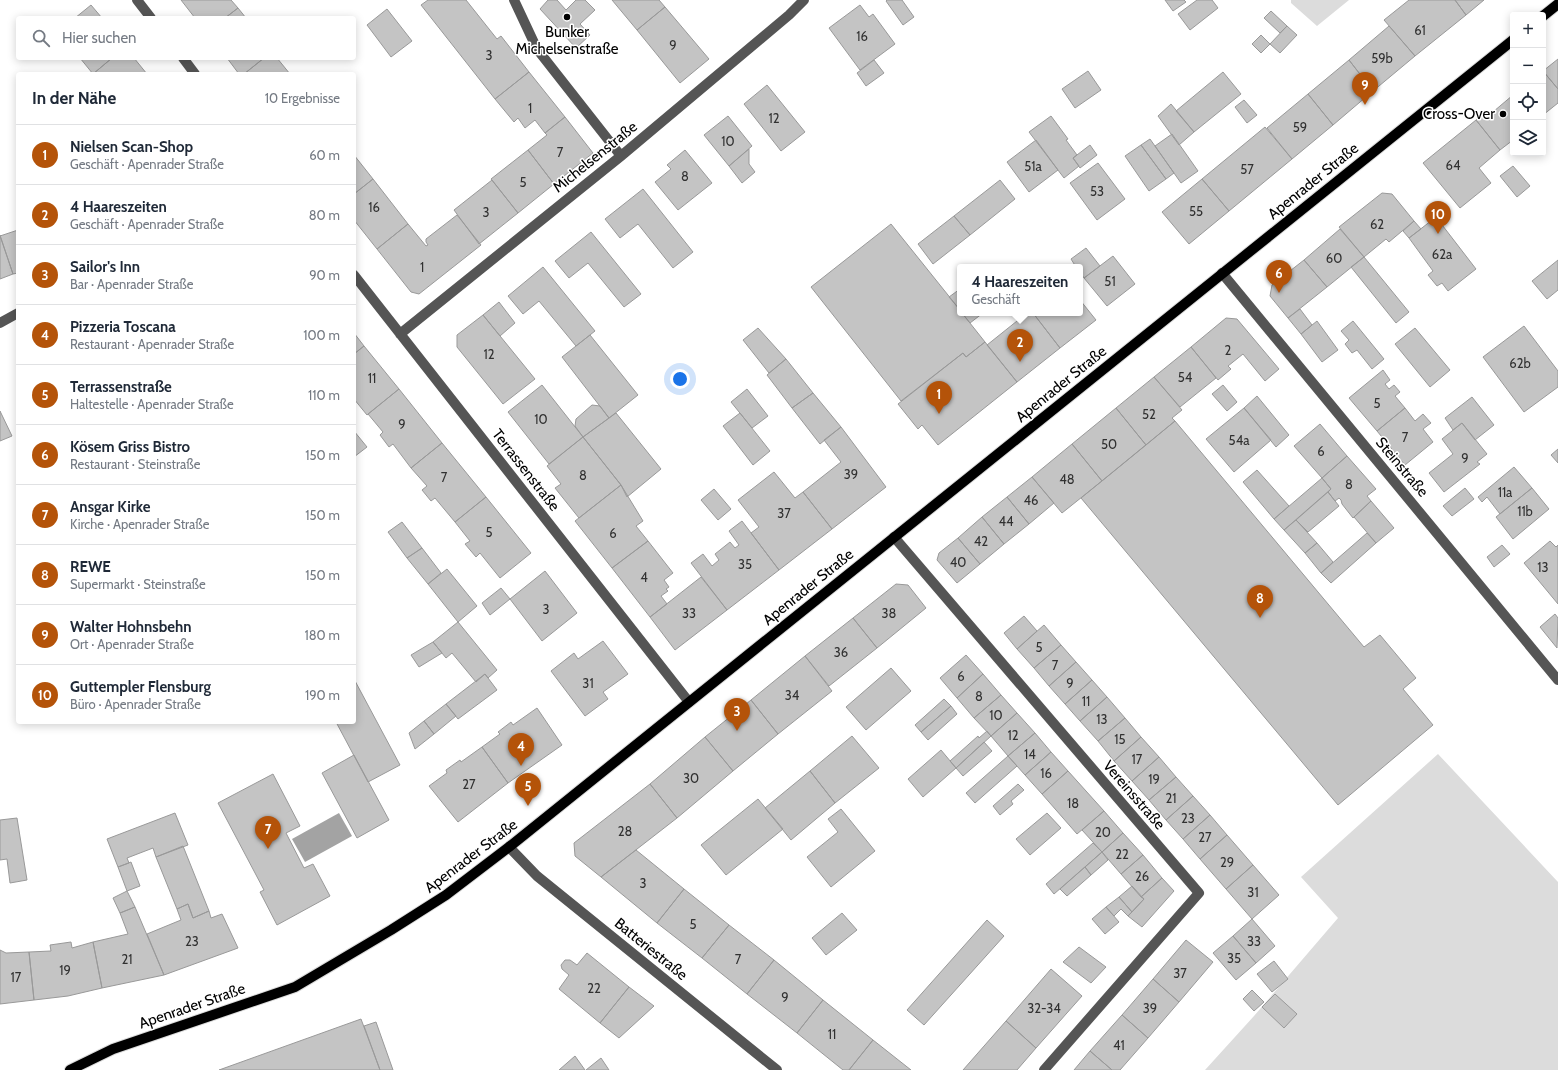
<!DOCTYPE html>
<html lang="de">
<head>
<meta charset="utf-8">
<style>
  :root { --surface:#fff; --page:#f6f6f7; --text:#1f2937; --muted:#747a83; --line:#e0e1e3; --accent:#b45309 }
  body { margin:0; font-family:Cabin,sans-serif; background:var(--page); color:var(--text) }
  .controls { position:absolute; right:12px; top:12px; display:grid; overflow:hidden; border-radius:4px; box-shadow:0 2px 10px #0003 }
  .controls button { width:36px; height:36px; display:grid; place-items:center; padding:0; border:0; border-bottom:1px solid var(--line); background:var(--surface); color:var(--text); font:20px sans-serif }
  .you { position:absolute; left:680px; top:379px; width:14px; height:14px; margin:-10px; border:3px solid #fff; border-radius:50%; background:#1a73e8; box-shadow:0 0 0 6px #1a73e833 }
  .badge { display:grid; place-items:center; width:26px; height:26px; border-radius:50%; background:var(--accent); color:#fff; font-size:13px; font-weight:700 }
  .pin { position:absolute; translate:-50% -33px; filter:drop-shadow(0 1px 2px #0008) }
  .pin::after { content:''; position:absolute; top:21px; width:14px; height:12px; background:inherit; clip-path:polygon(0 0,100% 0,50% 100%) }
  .popup { position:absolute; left:957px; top:264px; width:126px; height:52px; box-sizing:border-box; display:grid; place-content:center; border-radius:4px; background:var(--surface); filter:drop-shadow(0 1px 3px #0005); font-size:13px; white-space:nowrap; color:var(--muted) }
  .popup b { font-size:15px; color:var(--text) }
  .popup::after { content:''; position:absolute; left:50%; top:100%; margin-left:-8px; border:8px solid transparent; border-top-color:var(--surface) }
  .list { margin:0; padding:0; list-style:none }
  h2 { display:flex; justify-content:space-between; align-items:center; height:52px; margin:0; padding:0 16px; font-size:17px }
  h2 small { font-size:13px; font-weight:400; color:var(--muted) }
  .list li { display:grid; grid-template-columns:26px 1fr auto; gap:12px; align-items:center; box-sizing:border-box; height:60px; padding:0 16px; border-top:1px solid var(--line) }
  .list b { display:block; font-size:15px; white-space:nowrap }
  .list p { margin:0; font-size:13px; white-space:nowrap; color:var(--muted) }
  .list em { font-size:13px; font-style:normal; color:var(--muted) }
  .icon { flex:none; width:22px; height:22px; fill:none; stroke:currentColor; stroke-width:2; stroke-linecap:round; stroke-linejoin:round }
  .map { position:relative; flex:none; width:1558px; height:1070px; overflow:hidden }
  .search { position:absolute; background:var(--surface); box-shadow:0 2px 10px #0003; left:16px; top:16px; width:340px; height:44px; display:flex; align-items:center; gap:10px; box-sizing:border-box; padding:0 14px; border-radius:4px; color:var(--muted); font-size:15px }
  .panel { position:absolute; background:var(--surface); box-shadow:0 2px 10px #0003; left:16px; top:72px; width:340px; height:652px; border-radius:4px }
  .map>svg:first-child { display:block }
  .green { fill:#dcdcdc }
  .water { fill:#a3a3a3 }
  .building { fill:#c4c4c4; stroke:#999 }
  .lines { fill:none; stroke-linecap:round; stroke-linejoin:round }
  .major-casing { stroke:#dbdbdb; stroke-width:12 }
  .minor { stroke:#555; stroke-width:10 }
  .major { stroke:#000; stroke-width:10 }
  .poi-dot { fill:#000; stroke:#fff; stroke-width:1.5 }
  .labels { text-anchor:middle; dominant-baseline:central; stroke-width:3; stroke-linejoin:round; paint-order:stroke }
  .number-label { font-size:13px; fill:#313131 }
  .poi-label { font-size:15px; fill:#000; stroke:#fff }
  .street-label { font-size:15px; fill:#000; stroke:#fff }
</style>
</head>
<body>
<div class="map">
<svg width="1558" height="1070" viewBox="0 0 1558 1070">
  <rect width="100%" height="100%" fill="#fff"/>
  <path class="green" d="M1291,0H1349L1317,26L1291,3Z
    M1438,754L1558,882V1070H1205L1254,1016L1338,918L1301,877Z"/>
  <path class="water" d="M339,813L352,836L305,862L292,839Z"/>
  <path class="building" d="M181,0H231L238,8L225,18H195Z
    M428,0H466L497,39L501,36L529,72L495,99L421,5Z
    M548,0H557L566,10L576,0H585L595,10L580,24L590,35L576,48L540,9Z
    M612,0H659L665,7L637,30Z
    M887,0H902L914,17L903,25L886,1Z
    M1165,0H1184L1186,2L1173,11Z
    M1197,0H1212L1218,8L1190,30L1178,14Z
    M1409,0H1455L1466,15L1415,56L1384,20Z
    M1455,0H1484L1466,15Z
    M91,5L102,18H75Z
    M860,5L869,17L873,14L895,44L860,70L829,28Z
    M665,7L709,59L680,83L637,30Z
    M238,8L246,18H225Z
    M387,9L412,41L391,57L367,25Z
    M1271,11L1287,26L1280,33L1264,18Z
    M1287,26L1297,35L1280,53L1270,44Z
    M1389,26L1415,56L1373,91L1349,60Z
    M1261,35L1270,44L1261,53L1252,44Z
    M80,58H112L93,74Z
    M112,58H134L147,74H93Z
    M227,58H264L244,74H239Z
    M264,58H277L290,74H244Z
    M1558,59V89L1543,71Z
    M874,60L884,73L866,86L857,73Z
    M1349,60L1373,91L1333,125L1308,94Z
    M1088,71L1101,90L1075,108L1062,89Z
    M1543,71L1558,89V103L1543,115Z
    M529,72L565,117L545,133L535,120L525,128L518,118L514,122L495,99Z
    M1223,72L1241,94L1194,132L1176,111Z
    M767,85L805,132L781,151L744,104Z
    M1308,94L1333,125L1292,159L1267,128Z
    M1513,95V140L1500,150L1476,120L1484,113L1487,117Z
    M1244,100L1257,115L1247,123L1235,107Z
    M1171,104L1194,132L1179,145L1158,116Z
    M728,116L752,146L729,166L704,135Z
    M1051,116L1068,139L1066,140L1077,155L1073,158L1079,166L1064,178L1029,132Z
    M565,117L593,153L554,184L528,150L547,135L545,133Z
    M1476,120L1500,150L1479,168L1491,183L1460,208L1423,163Z
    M1265,127L1292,159L1229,211L1202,179Z
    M1172,134L1198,171L1181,183L1155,146Z
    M1150,139L1174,173L1166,179L1141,145Z
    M1036,140L1058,170L1029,192L1007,162Z
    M1090,145L1097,155L1080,168L1073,158Z
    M1141,145L1166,179L1149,191L1125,156Z
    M749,149V164L755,172L742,183L729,166Z
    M528,150L554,184L518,213L491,179Z
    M685,150L712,183L678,210L655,182L671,169L667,165Z
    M354,155L373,179L354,194Z
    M1098,163L1125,199L1097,220L1070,183Z
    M1513,166L1530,186L1517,197L1500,176Z
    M373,179L408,224L377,249L354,220V194Z
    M1202,179L1229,211L1189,244L1162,212Z
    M492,180L518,213L479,244L454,210Z
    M1000,180L1015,199L970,235L954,216Z
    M643,189L693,252L673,268L638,224L620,238L605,219Z
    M1382,193L1392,194L1414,221L1389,242L1386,239L1364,257L1339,227Z
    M457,215L481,245L419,294L411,292L377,249L408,224L426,246L428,245L426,242V239Z
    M954,216L970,235L933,264L918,244Z
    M1436,217L1476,269L1448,291L1442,283L1437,286L1428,275L1433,271L1409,238Z
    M1414,221L1421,229L1409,238L1403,231Z
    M891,224L960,310V313H962L985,342L966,357L963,353L901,401L811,287Z
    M1340,229L1364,257L1327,287L1304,260Z
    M18,230V273L13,274L0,236Z
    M591,232L641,294L624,307L588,263L569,278L555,261Z
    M0,235L13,274L0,279Z
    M1086,248L1100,266L1084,278L1080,272V267H1076L1071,259Z
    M1113,256L1135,284L1107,306L1084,278Z
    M1364,257L1409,312L1396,323L1351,267Z
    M1304,260L1327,287L1288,318L1270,296L1272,285Z
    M1558,260V290L1547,299L1532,281Z
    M543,267L595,331L576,346L539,301L523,314L508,296Z
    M960,289V310L949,297Z
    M1080,300L1096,320L1060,348L1033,313H1080Z
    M499,302L515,323L500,336L483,315Z
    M1300,309L1312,325L1301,334L1288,318Z
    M962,313H983L970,323Z
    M1027,313H1033L1060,348L1017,382L987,345Z
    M483,315L535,379L503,404L457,347V335Z
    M1226,318L1237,319L1279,369L1265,381L1243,354L1228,366L1231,369L1218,380L1191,347Z
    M1317,321L1338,350L1322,362L1301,334Z
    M1353,321L1384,359L1372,369L1357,350L1352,353L1345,344L1349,340L1341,331Z
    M1524,326L1558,371V387L1524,412L1483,357Z
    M758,328L786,359L769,373L743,340Z
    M1415,328L1450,370L1430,387L1395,344Z
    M354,333L364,346L354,354Z
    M590,335L638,395L609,418L562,357Z
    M985,342L1017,382L938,445L922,425L918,429L898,404L963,353L966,357Z
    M364,346L399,389L367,415L354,399V354Z
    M1191,347L1216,378L1180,407L1154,377Z
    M786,359L813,393L792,408L767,375Z
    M1383,370L1390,380L1385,384L1389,389L1394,385L1400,392L1395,396L1405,408L1377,431L1349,398Z
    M1154,377L1182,410L1172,418L1175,421L1146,445L1116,408Z
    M542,385L583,437L549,464L508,412Z
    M1223,385L1237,402L1227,411L1212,394Z
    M399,389L442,443L411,468L393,444L389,447L380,435L383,432L368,414Z
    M747,389L768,416L752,428L731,402Z
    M813,393L841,427L820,444L792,408Z
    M1257,396L1289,435L1276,447L1244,408Z
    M1472,397L1494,425L1475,440L1462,423L1453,430L1445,418Z
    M592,405L600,406L609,418L583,437L575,426L576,419Z
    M1116,408L1146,445L1102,481L1072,444Z
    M1244,408L1271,440L1234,472L1206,439Z
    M1405,408L1415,421L1423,414L1431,423L1423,429L1433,442L1405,465L1377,431Z
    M0,411L12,436L0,441Z
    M616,413L661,469L627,497L621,485L583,437Z
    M740,413L770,451L753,465L723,426Z
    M1175,421L1364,647L1380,635L1416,678L1403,689L1433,725L1338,805L1081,498Z
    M1462,423L1487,454L1477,462L1480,464L1444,492L1429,473L1453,454L1442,439Z
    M1320,424L1347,456L1322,478L1294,446Z
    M841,427L886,487L832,529L803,492L841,462L824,440Z
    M354,431L367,447L354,457Z
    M583,437L621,485L579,518L555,488L561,484L547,466Z
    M442,443L486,497L455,522L435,498L431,501L422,490L427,486L411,468Z
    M1072,444L1102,481L1062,513L1032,477Z
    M1558,449V463L1551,455Z
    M1347,456L1376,489L1367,496L1371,501L1353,518L1342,504L1341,500L1339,498L1335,501L1328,492L1331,489L1322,478Z
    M1514,467L1532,488L1500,514L1487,497L1482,502L1478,497Z
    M1257,470L1289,506L1274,519L1243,482Z
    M774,472L795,498L803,492L832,529L779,570L751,533L759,527L738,500Z
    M1032,477L1054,503L1029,524L1007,497Z
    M1322,478L1331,489L1284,530L1274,519Z
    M621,485L643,521L636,526L648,541L612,568L575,521Z
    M1465,488L1474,499L1452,516L1443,506Z
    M1532,488L1549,509L1513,539L1496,517Z
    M714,489L731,509L718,520L701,500Z
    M1328,492L1339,506L1308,532L1296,520Z
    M486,497L531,553L500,578L480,553L476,557L465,544L470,541L455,522Z
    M1007,497L1029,524L1004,544L982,517Z
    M1371,501L1394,528L1376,543L1354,517Z
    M982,517L1004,544L980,564L958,538Z
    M1296,520L1317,543L1305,553L1284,530Z
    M742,521L779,570L727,610L691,563L703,554L712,566L719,560L715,554L730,542L735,548L739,545L729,531Z
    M402,522L422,548L407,558L388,532Z
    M1367,533L1376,543L1331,583L1321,573Z
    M958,538L980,564L957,583L937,560L939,553Z
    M648,541L673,573L664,580L669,587L666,589L668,591L661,596L667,604L650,617L612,568Z
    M1550,541L1556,547L1558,545V604L1524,563Z
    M1317,543L1333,562L1321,573L1305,553Z
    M1502,545L1510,554L1494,567L1487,557Z
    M422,548L441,573L428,584L407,558Z
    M447,569L477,606L458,622L428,584Z
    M545,571L577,613L542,641L510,599Z
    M701,577L727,610L675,650L650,617Z
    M896,584L908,585L926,608L877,648L853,618Z
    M501,588L510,599L490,615L482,603Z
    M1555,614L1558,618L1557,648L1540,627Z
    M1024,616L1037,631L1017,649L1004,633Z
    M853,618L877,648L829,686L805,656Z
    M458,622L497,670L488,678L485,674L476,682L452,653L446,658L433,642Z
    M1044,625L1061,645L1034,668L1017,649Z
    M603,641L628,674L603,692L608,699L585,716L551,671L574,653L578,659Z
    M433,642L442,653L419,667L411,655Z
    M1061,645L1076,662L1049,686L1034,668Z
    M966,655L983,674L957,698L940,678Z
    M805,656L832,691L778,734L751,700Z
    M1076,662L1092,680L1065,704L1049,686Z
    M891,668L911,691L866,730L846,707Z
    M485,674L497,690L458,719L446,704Z
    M983,674L1001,695L974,718L957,698Z
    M354,679L400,765L368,782L336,722H354Z
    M1092,680L1107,697L1080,721L1065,704Z
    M1001,695L1017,713L991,736L974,718Z
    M1107,697L1125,718L1098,741L1080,721Z
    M944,699L951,706L921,732L915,725Z
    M751,700L778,734L733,771L705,737Z
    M446,704L456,716L434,734L424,721Z
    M951,706L957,714L928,740L921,732Z
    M537,708L562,745L508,783L482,747L500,734L498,732L511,722L513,725Z
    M1017,713L1035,733L1008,756L991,736Z
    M1125,718L1141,737L1114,761L1098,741Z
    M424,721L434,734L415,749L409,733Z
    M987,731L991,736L956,768L950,761L978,736L979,738Z
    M1035,733L1051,752L1025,775L1008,756Z
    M852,736L879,768L835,803L810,771Z
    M705,737L733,771L677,818L650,784Z
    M1141,737L1159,757L1132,781L1114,761Z
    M984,742L992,751L963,776L956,768Z
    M482,747L508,783L458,822L429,786L447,773L446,770L460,760L461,762Z
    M941,750L956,768L923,797L908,779Z
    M1051,752L1068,771L1042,794L1025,775Z
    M354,755L389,820L357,838L322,773Z
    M1008,756L1017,766L975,803L966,793Z
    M1159,757L1176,777L1149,800L1132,781Z
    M810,771L835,803L791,840L765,808Z
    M1068,771L1104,811L1077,834L1042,794Z
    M273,774L300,826L286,833L304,868L313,864L330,896L277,925L260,892L264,890L218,803Z
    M1176,777L1193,796L1166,820L1149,800Z
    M650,784L677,818L601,877L575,856L574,843Z
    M1018,784L1024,790L1011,801L1013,804L1000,815L993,806Z
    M1193,796L1210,815L1183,839L1166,820Z
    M758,799L783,829L726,875L701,845Z
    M841,809L875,851L831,887L807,857L838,832L828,819Z
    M1104,811L1123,833L1102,852L1082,830Z
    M175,813L188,845L156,857L153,848L127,858L129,863L118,867L107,839Z
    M1047,813L1061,828L1030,855L1016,839Z
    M1210,815L1227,835L1200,859L1183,839Z
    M17,818L27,880L10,883L7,859L0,860V820Z
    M1123,833L1143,855L1121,874L1102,852Z
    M1227,835L1253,865L1226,889L1200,859Z
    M1093,843L1102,852L1054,894L1046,884Z
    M183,846L209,911L193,918L188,904L177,909L156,857Z
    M636,850L684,889L657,923L601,877Z
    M1102,852L1108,860L1091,875L1085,867Z
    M1143,855L1162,878L1141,897L1121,874Z
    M131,862L140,886L127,891L118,867Z
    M1253,865L1279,895L1252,919L1226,889Z
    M1085,867L1091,875L1067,896L1060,889Z
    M1162,878L1174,891L1142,927L1128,916L1144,899L1141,897Z
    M1132,886L1144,899L1132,912L1119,897Z
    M684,889L729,925L702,958L657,923Z
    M127,891L135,907L120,913L113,898Z
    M1119,897L1132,912L1128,916L1121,909L1114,916L1106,907Z
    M188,904L193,918L209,911L211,918L222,914L238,948L164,975L147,934L181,920L177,909Z
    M135,907L164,975L102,988L93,942L128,934L120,913Z
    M1106,907L1119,922L1105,934L1092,919Z
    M842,913L857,930L826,955L812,938Z
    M1252,919L1275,946L1256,963L1233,936Z
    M987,920L1004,936L924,1025L907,1010Z
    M729,925L774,960L747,994L702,958Z
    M1233,936L1256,963L1236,980L1213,953Z
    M1186,940L1213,962L1179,1002L1153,979Z
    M71,942L72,948L93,942L102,988L68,996L34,1000L29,952L51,951L50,945Z
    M1079,947L1106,967L1091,983L1063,962Z
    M0,950L6,953L29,952L34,1000L0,1004Z
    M587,953L629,987L600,1023L559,989L569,975L562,969L561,965L565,960H570L577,965Z
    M774,960L823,1000L797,1033L747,994Z
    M1274,961L1288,979L1272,992L1257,974Z
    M1051,969L1082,996L1036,1048L1006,1021Z
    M1153,979L1179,1002L1148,1038L1122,1015Z
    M629,987L654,1006L619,1038L600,1023Z
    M1252,990L1264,1002L1254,1011L1243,999Z
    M1275,994L1297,1014L1284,1028L1262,1007Z
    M823,1000L873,1040L849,1070H843L797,1033Z
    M1122,1015L1148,1038L1120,1070H1112L1090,1051Z
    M361,1019L380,1070H219Z
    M1006,1021L1036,1048L1017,1070H963Z
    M376,1022L393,1070H380L364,1026Z
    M873,1040L911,1070H849Z
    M1090,1051L1112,1070H1074Z
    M575,1056L585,1070H559Z
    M601,1058L609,1070H586Z"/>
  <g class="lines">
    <g class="major-casing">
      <path id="major" d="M1543,16L1558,4
        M70,1070L113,1049L295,987L391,930L446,895L509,847L1513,40"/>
    </g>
    <path class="minor" d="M137,0L151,18
      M514,0L537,49L621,156
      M183,58L195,74
      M1222,273L1558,680
      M354,275L689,702
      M0,323L18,313
      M400,334L621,156L789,15L804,0
      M894,537L1199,893L1044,1070
      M509,847L537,876L777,1070"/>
    <use href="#major" class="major"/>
  </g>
  <g class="poi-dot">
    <circle cx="567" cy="17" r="4"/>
    <circle cx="1503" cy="114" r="4"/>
  </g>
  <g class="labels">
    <g class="number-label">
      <text x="1420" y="30">61</text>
      <text x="862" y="36">16</text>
      <text x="673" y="45">9</text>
      <text x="489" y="55">3</text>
      <text x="1382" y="58">59b</text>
      <text x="530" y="108">1</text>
      <text x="774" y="118">12</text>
      <text x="1300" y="127">59</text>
      <text x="728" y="141">10</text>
      <text x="560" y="152">7</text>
      <text x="1453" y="165">64</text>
      <text x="1033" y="166">51a</text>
      <text x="1247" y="169">57</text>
      <text x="685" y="176">8</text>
      <text x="523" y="182">5</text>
      <text x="1097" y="191">53</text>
      <text x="374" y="207">16</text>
      <text x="1196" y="211">55</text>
      <text x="486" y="212">3</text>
      <text x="1377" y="224">62</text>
      <text x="1442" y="254">62a</text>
      <text x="1334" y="258">60</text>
      <text x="422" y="267">1</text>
      <text x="1110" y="281">51</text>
      <text x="1228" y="350">2</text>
      <text x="489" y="354">12</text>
      <text x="1520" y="363">62b</text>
      <text x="1185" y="377">54</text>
      <text x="372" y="378">11</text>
      <text x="1377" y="403">5</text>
      <text x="1149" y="414">52</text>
      <text x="541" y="419">10</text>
      <text x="402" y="424">9</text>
      <text x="1405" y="437">7</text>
      <text x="1239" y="440">54a</text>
      <text x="1109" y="444">50</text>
      <text x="1321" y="451">6</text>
      <text x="1465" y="458">9</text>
      <text x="851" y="474">39</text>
      <text x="583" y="475">8</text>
      <text x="444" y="477">7</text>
      <text x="1067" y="479">48</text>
      <text x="1349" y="484">8</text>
      <text x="1505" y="492">11a</text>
      <text x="1031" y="500">46</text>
      <text x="1525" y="511">11b</text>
      <text x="784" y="513">37</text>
      <text x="1006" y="521">44</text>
      <text x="489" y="532">5</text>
      <text x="613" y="533">6</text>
      <text x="981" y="541">42</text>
      <text x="958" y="562">40</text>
      <text x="745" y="564">35</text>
      <text x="1543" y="567">13</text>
      <text x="644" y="577">4</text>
      <text x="546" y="609">3</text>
      <text x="689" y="613">33</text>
      <text x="889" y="613">38</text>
      <text x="1039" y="647">5</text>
      <text x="841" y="652">36</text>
      <text x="1055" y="665">7</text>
      <text x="961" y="676">6</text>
      <text x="588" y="683">31</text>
      <text x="1070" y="683">9</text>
      <text x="792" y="695">34</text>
      <text x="979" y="696">8</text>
      <text x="1086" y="701">11</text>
      <text x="996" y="715">10</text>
      <text x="1102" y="719">13</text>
      <text x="1013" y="735">12</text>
      <text x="1120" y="739">15</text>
      <text x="1030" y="754">14</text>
      <text x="1137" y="759">17</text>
      <text x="1046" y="773">16</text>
      <text x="691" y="778">30</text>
      <text x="1154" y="779">19</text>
      <text x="469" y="784">27</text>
      <text x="1171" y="798">21</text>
      <text x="1073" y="803">18</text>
      <text x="1188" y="818">23</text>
      <text x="625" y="831">28</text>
      <text x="1103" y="832">20</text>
      <text x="1205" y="837">27</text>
      <text x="1122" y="854">22</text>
      <text x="1227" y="862">29</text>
      <text x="1142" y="876">26</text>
      <text x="643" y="883">3</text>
      <text x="1253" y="892">31</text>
      <text x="693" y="924">5</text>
      <text x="192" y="941">23</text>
      <text x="1254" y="941">33</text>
      <text x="1234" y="958">35</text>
      <text x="127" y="959">21</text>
      <text x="738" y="959">7</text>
      <text x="65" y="970">19</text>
      <text x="1180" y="973">37</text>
      <text x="16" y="977">17</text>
      <text x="594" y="988">22</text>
      <text x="785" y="997">9</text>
      <text x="1044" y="1008">32-34</text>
      <text x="1150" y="1008">39</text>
      <text x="832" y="1034">11</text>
      <text x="1119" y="1045">41</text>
    </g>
    <g class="poi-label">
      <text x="567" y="32">Bunker<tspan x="567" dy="17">Michelsenstraße</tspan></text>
      <text x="1495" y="114" text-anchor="end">Cross-Over</text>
    </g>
    <g class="street-label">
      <text transform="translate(595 157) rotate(-39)">Michelsenstraße</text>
      <text transform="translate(1313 181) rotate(-39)">Apenrader Straße</text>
      <text transform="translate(1061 384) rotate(-39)">Apenrader Straße</text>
      <text transform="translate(1402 467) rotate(50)">Steinstraße</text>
      <text transform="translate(526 470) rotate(52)">Terrassenstraße</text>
      <text transform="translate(808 587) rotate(-39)">Apenrader Straße</text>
      <text transform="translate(1134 795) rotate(49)">Vereinsstraße</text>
      <text transform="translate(471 856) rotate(-37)">Apenrader Straße</text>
      <text transform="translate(651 949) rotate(39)">Batteriestraße</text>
      <text transform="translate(192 1006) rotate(-19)">Apenrader Straße</text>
    </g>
  </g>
</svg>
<div class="controls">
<button>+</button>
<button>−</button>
<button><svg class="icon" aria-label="locate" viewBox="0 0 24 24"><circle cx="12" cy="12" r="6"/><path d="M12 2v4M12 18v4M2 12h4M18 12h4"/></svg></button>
<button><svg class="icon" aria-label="layers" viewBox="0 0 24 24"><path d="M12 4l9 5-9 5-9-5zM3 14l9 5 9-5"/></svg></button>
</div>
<div class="you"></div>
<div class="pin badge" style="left:939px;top:414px">1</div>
<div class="pin badge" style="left:1020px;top:362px">2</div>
<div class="popup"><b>4 Haareszeiten</b>Geschäft</div>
<div class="pin badge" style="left:737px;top:731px">3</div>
<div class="pin badge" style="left:521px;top:766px">4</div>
<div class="pin badge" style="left:528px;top:806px">5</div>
<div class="pin badge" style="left:1279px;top:293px">6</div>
<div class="pin badge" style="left:268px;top:849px">7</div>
<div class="pin badge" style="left:1260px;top:618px">8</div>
<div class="pin badge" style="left:1365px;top:105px">9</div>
<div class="pin badge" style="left:1438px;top:234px">10</div>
<div class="search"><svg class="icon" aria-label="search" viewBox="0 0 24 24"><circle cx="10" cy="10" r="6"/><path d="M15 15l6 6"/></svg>Hier suchen</div>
<section class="panel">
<h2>In der Nähe<small>10 Ergebnisse</small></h2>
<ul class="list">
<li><span class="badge">1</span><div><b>Nielsen Scan-Shop</b><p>Geschäft · Apenrader Straße</p></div><em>60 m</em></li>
<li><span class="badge">2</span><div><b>4 Haareszeiten</b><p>Geschäft · Apenrader Straße</p></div><em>80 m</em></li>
<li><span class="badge">3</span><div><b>Sailor's Inn</b><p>Bar · Apenrader Straße</p></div><em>90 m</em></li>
<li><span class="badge">4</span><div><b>Pizzeria Toscana</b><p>Restaurant · Apenrader Straße</p></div><em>100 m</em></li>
<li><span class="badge">5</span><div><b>Terrassenstraße</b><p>Haltestelle · Apenrader Straße</p></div><em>110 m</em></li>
<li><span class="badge">6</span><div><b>Kösem Griss Bistro</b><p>Restaurant · Steinstraße</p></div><em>150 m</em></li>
<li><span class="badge">7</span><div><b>Ansgar Kirke</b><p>Kirche · Apenrader Straße</p></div><em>150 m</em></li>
<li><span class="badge">8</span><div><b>REWE</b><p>Supermarkt · Steinstraße</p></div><em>150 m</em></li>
<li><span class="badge">9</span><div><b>Walter Hohnsbehn</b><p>Ort · Apenrader Straße</p></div><em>180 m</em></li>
<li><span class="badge">10</span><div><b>Guttempler Flensburg</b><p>Büro · Apenrader Straße</p></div><em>190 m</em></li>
</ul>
</section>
</div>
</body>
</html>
